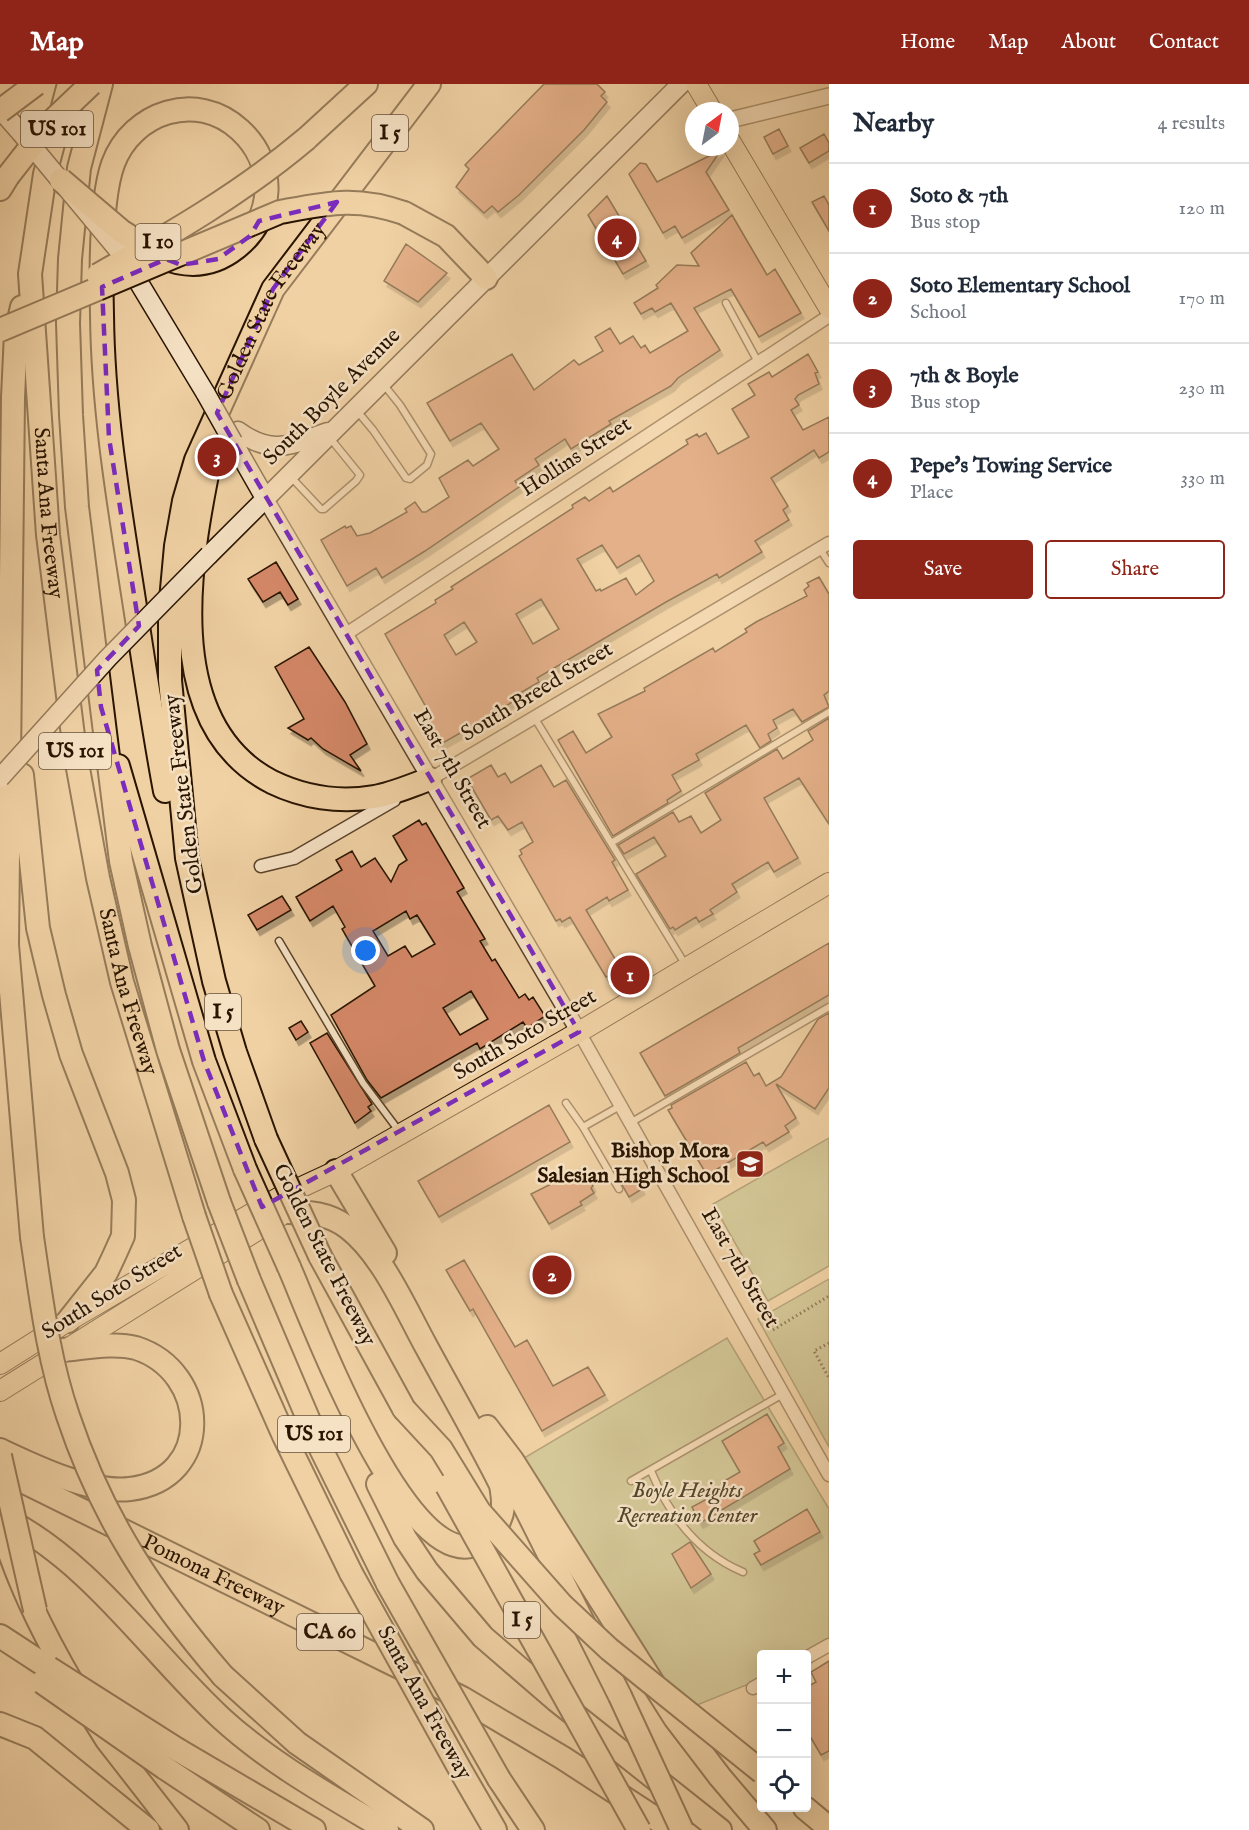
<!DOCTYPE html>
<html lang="en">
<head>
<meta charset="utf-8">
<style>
  :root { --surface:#fff; --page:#f2f2f3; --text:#1f2937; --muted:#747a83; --line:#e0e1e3; --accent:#8f2418 }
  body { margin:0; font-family:"IM FELL English",serif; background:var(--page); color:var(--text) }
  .controls { position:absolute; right:18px; bottom:18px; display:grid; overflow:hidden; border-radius:6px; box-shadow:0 6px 24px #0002 }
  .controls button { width:54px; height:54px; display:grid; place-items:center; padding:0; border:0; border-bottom:2px solid var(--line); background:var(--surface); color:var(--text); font:30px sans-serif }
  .compass { position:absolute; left:685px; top:18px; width:54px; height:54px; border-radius:50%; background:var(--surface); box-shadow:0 6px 24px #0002; rotate:32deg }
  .you { position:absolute; left:366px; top:867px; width:21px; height:21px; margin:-15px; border:4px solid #fff; border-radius:50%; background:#1a73e8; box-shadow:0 0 0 9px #1a73e833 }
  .badge { display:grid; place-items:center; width:39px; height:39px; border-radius:50%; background:var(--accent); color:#fff; font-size:20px; font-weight:700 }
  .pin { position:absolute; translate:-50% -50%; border:3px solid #fff; box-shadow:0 2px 6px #0006 }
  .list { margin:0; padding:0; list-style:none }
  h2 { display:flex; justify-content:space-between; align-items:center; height:78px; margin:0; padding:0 24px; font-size:26px }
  h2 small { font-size:20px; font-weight:400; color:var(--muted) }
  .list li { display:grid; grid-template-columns:39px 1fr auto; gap:18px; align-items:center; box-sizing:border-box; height:90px; padding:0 24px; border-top:2px solid var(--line) }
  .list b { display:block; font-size:22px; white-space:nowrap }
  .list p { margin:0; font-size:20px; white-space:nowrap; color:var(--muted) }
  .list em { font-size:20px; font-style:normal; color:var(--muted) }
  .actions { display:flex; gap:12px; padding:18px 24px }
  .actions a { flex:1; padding:14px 0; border:2px solid var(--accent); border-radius:6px; text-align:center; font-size:21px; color:var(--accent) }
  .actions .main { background:var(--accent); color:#fff }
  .icon { flex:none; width:33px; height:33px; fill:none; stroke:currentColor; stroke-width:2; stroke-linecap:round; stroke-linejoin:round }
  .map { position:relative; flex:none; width:829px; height:1746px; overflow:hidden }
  header { display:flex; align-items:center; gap:36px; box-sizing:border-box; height:84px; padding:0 30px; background:var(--accent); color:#fff }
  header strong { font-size:28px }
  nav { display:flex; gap:33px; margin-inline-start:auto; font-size:21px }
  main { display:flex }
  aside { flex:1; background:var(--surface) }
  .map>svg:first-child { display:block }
  .green { fill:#b3bd8b; stroke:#6e6846; stroke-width:1.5 }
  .building { fill:#d58867; stroke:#291400; stroke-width:1.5; fill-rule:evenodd; filter:url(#shadow) }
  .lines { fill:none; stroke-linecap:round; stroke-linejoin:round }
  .service-casing { stroke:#5b4329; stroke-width:9 }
  .minor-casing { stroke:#5b4329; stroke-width:15 }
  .tertiary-casing { stroke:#5b4329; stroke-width:18 }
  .secondary-casing { stroke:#291400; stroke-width:21 }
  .primary-casing { stroke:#291400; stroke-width:22 }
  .motorway-casing { stroke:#291400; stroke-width:26 }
  .path { stroke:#291400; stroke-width:3; stroke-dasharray:1.5 3; stroke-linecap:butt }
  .service { stroke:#f5e1c4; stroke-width:6 }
  .minor { stroke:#f5e1c4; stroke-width:12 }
  .tertiary { stroke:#f5e1c4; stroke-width:15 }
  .secondary { stroke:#f5e1c4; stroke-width:18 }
  .primary { stroke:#f0d1a4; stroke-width:20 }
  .motorway { stroke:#f0d1a4; stroke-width:22 }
  .secondary-bridge-casing { stroke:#291400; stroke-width:21; stroke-linecap:butt }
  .motorway-bridge-casing { stroke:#291400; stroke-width:26; stroke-linecap:butt }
  .secondary-bridge { stroke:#f5e1c4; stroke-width:18 }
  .motorway-bridge { stroke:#f0d1a4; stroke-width:22 }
  .marked { fill:none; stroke:#7b2cbf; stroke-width:4.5; stroke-dasharray:12 8; stroke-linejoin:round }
  .labels { text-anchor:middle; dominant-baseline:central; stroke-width:5; stroke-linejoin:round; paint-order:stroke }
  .shield { fill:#f5e1c4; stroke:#66523b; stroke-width:1.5 }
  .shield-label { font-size:21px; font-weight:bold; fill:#291400 }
  .street-label { font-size:22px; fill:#291400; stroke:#f5e1c4 }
  .poi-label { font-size:22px; font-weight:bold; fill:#291400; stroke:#f5e1c4; text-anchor:end }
  .park-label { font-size:22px; font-style:italic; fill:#52472a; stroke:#f5e1c4 }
</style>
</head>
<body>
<header>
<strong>Map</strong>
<nav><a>Home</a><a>Map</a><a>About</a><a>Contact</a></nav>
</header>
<main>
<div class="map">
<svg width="829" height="1746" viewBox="0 0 829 1746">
  <defs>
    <filter id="shadow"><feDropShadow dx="3" dy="5.5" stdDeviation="0" flood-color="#0004"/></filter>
  </defs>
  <rect width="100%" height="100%" fill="#f0d1a4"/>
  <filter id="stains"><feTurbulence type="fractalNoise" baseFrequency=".00333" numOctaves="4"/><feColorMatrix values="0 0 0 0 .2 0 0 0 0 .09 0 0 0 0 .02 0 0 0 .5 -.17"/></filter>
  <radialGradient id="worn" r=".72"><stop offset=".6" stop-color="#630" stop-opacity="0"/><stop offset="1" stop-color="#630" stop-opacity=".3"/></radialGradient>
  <path class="green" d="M829,1054V1182L768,1217L713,1120Z
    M829,1195V1363L758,1235Z
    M727,1254L829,1425V1557L805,1570H762L761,1595L690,1624L656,1597L519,1377Z"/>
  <path class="building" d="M544,0H597L605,8L601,12L607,18L584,46L519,111L498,128L492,122L484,129L456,103L469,85L465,81Z
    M779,45L788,62L773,70L764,53Z
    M824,50L829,59V67L809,79L800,64Z
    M721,66L706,88L729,126L682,154L675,142L663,149L629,90L640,79L646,80L657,98Z
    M607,112L646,177L623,190L588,131Z
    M824,112L829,121V147L812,118Z
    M732,131L767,191L775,185L801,229L759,253L731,205L694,224L720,266L678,294L671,302L609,337L611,340L571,365L565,355L535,375L539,381L515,397L519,403L425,467L382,494L376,484L347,502L321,456L345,442L346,444L351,442L357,452L370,449L407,428L405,425L415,418L422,428H426L449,413L439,394L468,376L473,382L499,365L481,339L450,357L427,319L512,270L534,306L574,276L579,281L603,267L595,253L610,244L620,260L633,252L641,264L645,261L650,269L688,247L671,219L655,228L652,224L641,230L634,219L658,204L656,201L677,181L699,182L691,169Z
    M406,160L447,189L418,218L384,197Z
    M808,270L818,288L815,289L819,300L798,311L795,315L799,321L791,326L803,346L829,333V368L819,374L814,366L771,394L788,422L783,426L789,436L755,457L762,468L719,494L717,490L666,518L537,594L539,598L515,612L517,615L483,636L441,660L438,655L433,657L425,643L429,640L426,635L431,632L385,550L436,519L435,516L453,505L451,503L573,424L572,421L585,413L589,417L610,403L613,408L688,360L686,356L697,350L699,353L706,349L718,370L749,353L732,325L755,311L748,300L769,288L772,293ZM602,461L617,484L639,471L654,497L636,511L626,494L601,507L600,505L596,507L577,475ZM541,515L559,545L533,560L516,530ZM464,538L477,558L456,571L444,551Z
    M276,478L298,515L288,521L280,508L263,518L248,495Z
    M819,493L829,510V607L824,611L829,623L802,638L793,625L773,636L777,644L768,650L771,657L760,664L746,641L696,670L699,676L672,691L681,707L667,716L668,719L613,752L558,656L573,647L586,669L612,653L598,630L645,607L644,604L713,564L715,568L747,548L745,545L756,538L807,512L804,506L809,502L807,499Z
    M309,563L345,618L367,660L350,671L361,687L323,665L311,654L308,656L288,644L304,635L275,583Z
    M829,634V740L799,694L764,714L798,774L774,788L768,778L732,800L737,808L710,826L713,830L699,838L696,833L675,846L673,843L670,845L636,790L666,772L654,753L624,770L618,761L673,728L679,738L691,732L701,749L721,736L705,709L777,665L783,675L813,656L808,647Z
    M491,681L498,693L505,689L511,699L541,681L554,703L566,696L615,776L612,778L628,806L609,817L607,813L586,826L621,885L606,893L570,833L562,838L560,835L556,837L519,772L522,770L520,766L533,758L522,738L508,746L498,732L491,736L467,695Z
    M419,736L422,741L426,739L464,804L457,808L485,855L480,857L492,877L495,875L519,914L525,910L529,916L533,913L545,932L527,944L523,938L480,965L477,959L381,1014L367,996L331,931L375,902L342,845L345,843L333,822L310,837L296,813L342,786L336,776L352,767L361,783L375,774L391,798L399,781L407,776L393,752ZM406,827L410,835L417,831L435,860L412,873L405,862L388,872L373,847ZM471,907L488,935L460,951L443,924Z
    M282,812L291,826L257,846L248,831Z
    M829,859V911L738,964L740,969L665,1012L640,969Z
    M829,929V1004L815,1025L776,1000L796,1034L785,1042L789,1048L766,1062L763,1058L707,1091L668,1026L672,1024L671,1021L746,978L754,992L759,989L766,1002L781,993L818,935Z
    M301,937L308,948L296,956L289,944Z
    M327,949L372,1020L368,1023L371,1027L355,1039L310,959Z
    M549,1021L570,1058L439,1133L418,1097Z
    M629,1082L642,1105L629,1113L616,1090Z
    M581,1085L593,1102L591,1104L594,1109L580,1118L582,1121L549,1140L531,1110Z
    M464,1176L515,1263L527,1256L553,1302L588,1283L605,1311L542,1347L473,1225L470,1227L446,1186Z
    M767,1330L784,1359L778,1363L790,1385L700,1439L692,1423L720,1408L724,1403L721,1399L740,1388L722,1357Z
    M807,1425L820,1448L761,1481L754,1470L760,1467L754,1457Z
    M690,1458L711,1490L691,1504L672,1470Z
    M829,1577V1667L821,1671L807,1647V1603L816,1598L811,1588Z"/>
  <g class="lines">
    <g class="service-casing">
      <path id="service" d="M726,219L758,278
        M357,327L373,346L406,394L410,395L427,381L431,370L400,321L384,301
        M290,392L321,425H324L356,397L360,391L330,354
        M820,465L829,479
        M534,633L685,880
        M611,759L829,628
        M279,857L363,999L399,1047
        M566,1019L583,1043
        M630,1039L829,923
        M619,1105L583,1043L620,1022
        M651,1387C669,1431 698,1469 743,1488
        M631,1397L783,1310"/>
    </g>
    <g class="minor-casing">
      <path id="minor" d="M346,550L829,232
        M427,697L829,459
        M261,782L294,774L394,716
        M579,948L829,1391
        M806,1574L829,1561
        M753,1604L762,1599"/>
    </g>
    <g class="tertiary-casing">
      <path id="tertiary" d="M730,36L829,12
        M265,414L579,948"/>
    </g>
    <g class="secondary-casing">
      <path id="secondary" d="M0,25L21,49
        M127,179L206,310
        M238,347C272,372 291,361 328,348
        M233,358L265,414
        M209,471L681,0"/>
    </g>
    <g class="primary-casing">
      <path id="primary" d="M696,0L712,27
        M730,57L829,224
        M0,1280L68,1237L280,1113L336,1087L579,948L829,799
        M0,1307L280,1132"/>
    </g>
    <g class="motorway-casing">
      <g id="motorway">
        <path id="s1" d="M69,0L45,90L30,190L48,451L75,668L98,794L122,898L194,1132"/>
        <path d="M101,0L79,84L70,175L68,239L71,331L77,423L121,777L140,862L168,966L219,1118"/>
        <path d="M306,55L366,0"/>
        <path d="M0,105L8,92"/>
        <path d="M404,129L446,152L486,194"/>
        <path d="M161,173C188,184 212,183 236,164C275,134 277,80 240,46C197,6 132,28 113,80C100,116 101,191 102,231C103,321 117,408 131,497C142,567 152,637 165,707"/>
        <path d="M22,223L16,249L13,313L7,861L32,1153"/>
        <path d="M211,371C190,473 158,639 272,698C303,713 339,719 374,713C393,710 412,701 430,695"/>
        <path d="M118,682L204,977L245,1085"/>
        <path d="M22,691L38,844L54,911L71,970L117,1089L124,1116L123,1152L114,1172L106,1189L68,1237"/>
        <path id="s2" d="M266,1055L235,968L214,897L187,774L170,596V527L176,462L184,417L196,376L273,205L429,0"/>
        <path d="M336,1087L385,1169"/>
        <path d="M286,1128C309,1128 328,1129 347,1143C382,1169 406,1226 427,1264C452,1310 478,1355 501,1401C504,1418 505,1430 495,1444C424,1542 308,1225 289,1183"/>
        <path d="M320,1172L404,1325"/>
        <path d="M249,1196L321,1365L388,1500"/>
        <path d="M221,1210L284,1352L351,1489"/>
        <path d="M487,1343L512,1376L675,1634L720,1693L765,1746"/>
        <path d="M0,1366C34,1382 92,1410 130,1405C214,1395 210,1288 136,1264C114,1258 86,1264 63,1266"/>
        <path d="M504,1381L620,1612"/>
        <path id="s3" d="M0,1386L462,1614L563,1674L673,1746"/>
        <path d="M378,1400L405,1454L427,1487L483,1553L556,1616L720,1746"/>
        <path d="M0,1432C90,1476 149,1567 221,1634C270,1679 330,1712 387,1746"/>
        <path d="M0,1437C15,1494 45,1553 75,1604"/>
        <path d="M0,1552L49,1584"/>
        <path d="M223,1592L297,1659L422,1746"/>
        <path d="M92,1632L107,1656L177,1746"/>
        <path d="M0,1640L35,1654L148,1746"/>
        <path d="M178,1666L314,1746"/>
        <path d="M165,1684L258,1746"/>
        <path d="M462,1689L495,1746"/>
        <path d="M499,1695L533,1746"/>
        <path d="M805,1724L829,1744"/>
      </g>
    </g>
    <path class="path" d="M773,1246L829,1212
      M829,1259L814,1267L829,1294"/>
    <use href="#service" class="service"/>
    <use href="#minor" class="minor"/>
    <use href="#tertiary" class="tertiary"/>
    <use href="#secondary" class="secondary"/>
    <use href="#primary" class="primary"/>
    <use href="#motorway" class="motorway"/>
    <g class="secondary-bridge-casing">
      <path id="secondary-bridge" d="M21,49L119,167
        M206,310L233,358
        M0,694L108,574L209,471"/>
    </g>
    <g class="motorway-bridge-casing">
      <path id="motorway-bridge" d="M0,27L36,0
        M8,92L48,41L91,0
        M61,96L121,147L157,170
        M98,191C171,150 242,109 306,55
        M0,246L280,128C328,119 356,112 404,129
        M266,1055L320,1172
        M245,1085L289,1183
        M219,1118L249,1196
        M194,1132L221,1210
        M32,1153C41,1213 48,1274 68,1332C102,1434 153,1511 223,1592
        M404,1325L441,1365L479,1427L562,1521L609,1565L762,1688
        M0,1372L35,1526
        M447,1402L639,1746
        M351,1489L462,1689
        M388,1500L499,1695
        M49,1584L178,1666
        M42,1598L165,1684
        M620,1612L682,1746"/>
    </g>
    <use href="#secondary-bridge" class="secondary-bridge"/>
    <use href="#motorway-bridge" class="motorway-bridge"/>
  </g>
  <path d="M0 0H829V1746H0ZM337,118L273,205L217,329L579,948L262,1123L204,977L101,623L97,586L139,542L109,354L102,203L166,175L181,181L218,175L250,152L259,137Z" fill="#f0d1a4" fill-opacity=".55" fill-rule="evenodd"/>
  <path class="marked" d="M337,118L273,205L217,329L579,948L262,1123L204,977L101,623L97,586L139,542L109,354L102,203L166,175L181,181L218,175L250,152L259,137Z"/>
  <defs>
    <g id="school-square" transform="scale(1.5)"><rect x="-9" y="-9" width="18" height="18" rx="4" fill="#8f2418" stroke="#f5e1c4"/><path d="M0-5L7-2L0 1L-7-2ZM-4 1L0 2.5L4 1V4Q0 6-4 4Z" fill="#fff"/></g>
  </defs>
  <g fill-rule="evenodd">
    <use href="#school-square" x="750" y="1080"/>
  </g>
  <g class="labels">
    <g class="shield">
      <rect x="21" y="27" width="72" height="36" rx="4.5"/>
      <rect x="372" y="31" width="36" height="36" rx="4.5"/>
      <rect x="135.5" y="140" width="45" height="36" rx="4.5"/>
      <rect x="39" y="649" width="72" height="36" rx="4.5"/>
      <rect x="205" y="910" width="36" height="36" rx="4.5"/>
      <rect x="278" y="1332" width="72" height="36" rx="4.5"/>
      <rect x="504" y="1518" width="36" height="36" rx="4.5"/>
      <rect x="297" y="1530" width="66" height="36" rx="4.5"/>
    </g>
    <g class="shield-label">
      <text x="57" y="45">US 101</text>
      <text x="390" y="49">I 5</text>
      <text x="158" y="158">I 10</text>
      <text x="75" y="667">US 101</text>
      <text x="223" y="928">I 5</text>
      <text x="314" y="1350">US 101</text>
      <text x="522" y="1536">I 5</text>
      <text x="330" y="1548">CA 60</text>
    </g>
    <g class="street-label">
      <text stroke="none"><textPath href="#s2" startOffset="861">Golden State Freeway</textPath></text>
      <text transform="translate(332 313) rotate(-45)">South Boyle Avenue</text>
      <text transform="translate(576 373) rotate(-33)">Hollins Street</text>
      <text stroke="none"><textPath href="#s1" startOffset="434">Santa Ana Freeway</textPath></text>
      <text transform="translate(537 608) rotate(-31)">South Breed Street</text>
      <text transform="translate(452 685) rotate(60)">East 7th Street</text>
      <text transform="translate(184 710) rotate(-97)">Golden State Freeway</text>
      <text stroke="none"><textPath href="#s1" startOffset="920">Santa Ana Freeway</textPath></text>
      <text transform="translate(525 951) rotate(-30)">South Soto Street</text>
      <text transform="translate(324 1171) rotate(63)">Golden State Freeway</text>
      <text transform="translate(740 1184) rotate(60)">East 7th Street</text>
      <text transform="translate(112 1208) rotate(-32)">South Soto Street</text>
      <text stroke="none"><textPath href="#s3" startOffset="238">Pomona Freeway</textPath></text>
      <text transform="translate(424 1619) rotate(61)">Santa Ana Freeway</text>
    </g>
    <g class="poi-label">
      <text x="729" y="1067">Bishop Mora<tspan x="729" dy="25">Salesian High School</tspan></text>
    </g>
    <g class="park-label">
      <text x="687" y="1407">Boyle Heights<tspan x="687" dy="25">Recreation Center</tspan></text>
    </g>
  </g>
  <rect width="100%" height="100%" filter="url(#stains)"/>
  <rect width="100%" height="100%" fill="url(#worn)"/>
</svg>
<div class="controls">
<button>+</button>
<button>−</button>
<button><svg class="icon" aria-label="locate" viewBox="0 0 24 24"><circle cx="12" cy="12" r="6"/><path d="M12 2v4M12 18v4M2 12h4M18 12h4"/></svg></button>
</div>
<svg class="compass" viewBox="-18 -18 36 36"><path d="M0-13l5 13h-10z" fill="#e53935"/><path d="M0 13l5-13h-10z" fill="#747a83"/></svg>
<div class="you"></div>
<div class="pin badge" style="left:630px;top:891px">1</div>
<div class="pin badge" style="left:552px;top:1191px">2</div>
<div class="pin badge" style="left:217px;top:373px">3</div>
<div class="pin badge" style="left:617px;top:154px">4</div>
</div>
<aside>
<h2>Nearby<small>4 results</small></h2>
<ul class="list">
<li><span class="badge">1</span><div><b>Soto &amp; 7th</b><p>Bus stop</p></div><em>120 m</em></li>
<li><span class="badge">2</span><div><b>Soto Elementary School</b><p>School</p></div><em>170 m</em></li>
<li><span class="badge">3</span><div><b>7th &amp; Boyle</b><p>Bus stop</p></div><em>230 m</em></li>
<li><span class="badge">4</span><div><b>Pepe's Towing Service</b><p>Place</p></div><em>330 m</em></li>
</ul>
<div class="actions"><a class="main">Save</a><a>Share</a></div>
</aside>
</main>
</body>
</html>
